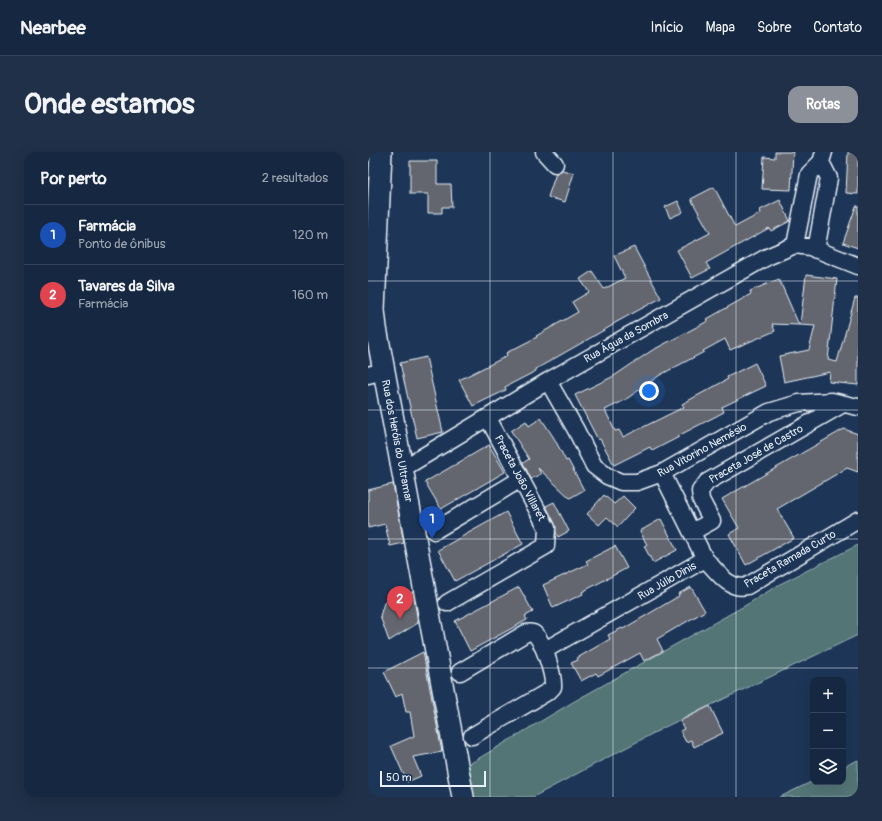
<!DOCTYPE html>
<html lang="pt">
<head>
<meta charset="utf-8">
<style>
  :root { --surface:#162841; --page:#1f3048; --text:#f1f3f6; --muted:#9ea6b1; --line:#35445a; --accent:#8c9099 }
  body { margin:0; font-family:Pangolin,sans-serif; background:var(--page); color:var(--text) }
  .controls { position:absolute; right:12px; bottom:12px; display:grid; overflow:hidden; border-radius:8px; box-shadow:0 4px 16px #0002 }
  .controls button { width:36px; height:36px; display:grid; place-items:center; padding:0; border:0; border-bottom:1px solid var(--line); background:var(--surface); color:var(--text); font:20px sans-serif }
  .scale { position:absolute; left:12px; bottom:10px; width:106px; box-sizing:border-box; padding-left:4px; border:2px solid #e8f1f8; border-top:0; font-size:11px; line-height:14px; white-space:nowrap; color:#e8f1f8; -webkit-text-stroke:3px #1d3557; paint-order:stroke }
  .you { position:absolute; left:281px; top:239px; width:14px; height:14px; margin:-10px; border:3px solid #fff; border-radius:50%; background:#1a73e8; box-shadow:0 0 0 6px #1a73e833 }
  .badge { display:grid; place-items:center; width:26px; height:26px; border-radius:50%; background:var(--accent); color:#fff; font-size:13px; font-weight:700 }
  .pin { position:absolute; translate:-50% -33px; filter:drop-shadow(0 1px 2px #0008) }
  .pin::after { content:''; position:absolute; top:21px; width:14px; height:12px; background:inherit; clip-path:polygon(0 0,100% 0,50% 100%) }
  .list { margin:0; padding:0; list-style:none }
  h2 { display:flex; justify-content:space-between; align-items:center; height:52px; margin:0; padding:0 16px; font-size:17px }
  h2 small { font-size:13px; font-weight:400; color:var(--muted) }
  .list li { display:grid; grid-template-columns:26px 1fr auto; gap:12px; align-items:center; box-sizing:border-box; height:60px; padding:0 16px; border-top:1px solid var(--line) }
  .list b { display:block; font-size:15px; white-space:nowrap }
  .list p { margin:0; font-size:13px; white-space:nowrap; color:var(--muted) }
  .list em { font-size:13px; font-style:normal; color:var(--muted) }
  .icon { flex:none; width:22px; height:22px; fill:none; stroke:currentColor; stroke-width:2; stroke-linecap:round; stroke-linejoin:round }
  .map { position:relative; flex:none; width:490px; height:645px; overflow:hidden; border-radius:12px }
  header { display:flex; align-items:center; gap:24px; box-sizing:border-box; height:56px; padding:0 20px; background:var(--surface); border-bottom:1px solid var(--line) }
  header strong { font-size:19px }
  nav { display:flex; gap:22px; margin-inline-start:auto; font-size:14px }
  .intro { display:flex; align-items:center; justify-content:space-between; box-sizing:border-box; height:96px; padding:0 24px }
  h1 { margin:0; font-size:28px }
  .button { padding:10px 18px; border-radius:12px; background:var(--accent); color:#fff; font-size:14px; font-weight:700 }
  main { display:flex; gap:24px; padding:0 24px }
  aside { flex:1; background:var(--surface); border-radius:12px; box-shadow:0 4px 16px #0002 }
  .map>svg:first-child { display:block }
  .green { fill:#527576; stroke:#9db3b7 }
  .building { fill:#64666e; stroke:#e8f1f8 }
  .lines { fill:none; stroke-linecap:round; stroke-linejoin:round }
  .minor-casing { stroke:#e8f1f8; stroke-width:19 }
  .tertiary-casing { stroke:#e8f1f8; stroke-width:24 }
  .minor { stroke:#1d3557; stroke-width:16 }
  .tertiary { stroke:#1d3557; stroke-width:21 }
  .grid { fill:none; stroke:#e8f1f8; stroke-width:1; stroke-opacity:0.55 }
  .labels { text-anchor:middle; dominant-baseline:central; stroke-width:4; stroke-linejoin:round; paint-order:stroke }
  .street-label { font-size:11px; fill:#e8f1f8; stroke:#1d3557 }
</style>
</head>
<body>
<header>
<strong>Nearbee</strong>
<nav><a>Início</a><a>Mapa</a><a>Sobre</a><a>Contato</a></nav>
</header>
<div class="intro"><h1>Onde estamos</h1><a class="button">Rotas</a></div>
<main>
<aside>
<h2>Por perto<small>2 resultados</small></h2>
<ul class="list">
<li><span class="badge" style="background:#1a4fb4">1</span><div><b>Farmácia</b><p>Ponto de ônibus</p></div><em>120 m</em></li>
<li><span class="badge" style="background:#e0444e">2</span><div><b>Tavares da Silva</b><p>Farmácia</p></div><em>160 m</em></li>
</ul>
</aside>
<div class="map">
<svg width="490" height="645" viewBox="0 0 490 645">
  <rect width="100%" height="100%" fill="#1d3557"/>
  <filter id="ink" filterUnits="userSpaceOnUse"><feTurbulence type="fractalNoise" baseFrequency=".025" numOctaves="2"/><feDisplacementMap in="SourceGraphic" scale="8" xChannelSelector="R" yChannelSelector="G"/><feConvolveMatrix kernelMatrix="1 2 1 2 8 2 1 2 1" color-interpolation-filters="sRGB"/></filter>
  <g filter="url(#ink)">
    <path class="green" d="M490,393V483L297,575L165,645H102L98,614L205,550L378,453L412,432Z
      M490,608V645H412L445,629L475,630V615Z"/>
    <path class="building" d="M407,0H425L423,38L394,37L396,5L407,6Z
      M480,0H490V42L478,41Z
      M42,9H69V32H83L84,55H74V61H60V42H42Z
      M194,18L206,21L197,50L180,45L188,21Z
      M346,35L367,75L393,61L392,58L412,48L422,69L403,79L401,76L338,111L342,117L324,126L309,98L342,81L323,47Z
      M310,49L315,60L302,66L297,55Z
      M488,54H490V96L475,91Z
      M266,95L293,146L245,172V173L168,217V219L137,235L138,238L105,254L91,228L139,204L138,201L169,185L168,184L210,160L204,150L221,140L212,127L224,119L236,137L257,126L246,104Z
      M438,123L469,127L460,208L469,210L487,146H490V233L461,230L462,220L416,230L411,204L441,198L447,174L432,173Z
      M411,127L431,173L404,172L407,179L362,198L357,187L335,199L336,200L292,223L257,248L237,258L247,279L251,278L255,285L316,255L314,252L360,227L359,225L387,211L398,234L354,255L356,260L310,284L311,285L284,299L282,295L246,313L232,287L230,288L207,243L246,224L283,199L340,169L339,167L383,142L382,139Z
      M58,205L75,280L49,286L32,211Z
      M173,266L186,286L198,309L200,308L216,338L202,346L170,316L173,322L163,327L155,311L161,307L143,279L158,269L161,274Z
      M476,277L490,282V320L479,316L409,357L426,386L378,413L361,382L371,376L354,347Z
      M121,293L137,320L73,357L57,330Z
      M25,332L36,391L22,394L17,372L0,376V338Z
      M236,343L246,352L255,344L267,356L250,375L239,365L231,373L219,362Z
      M186,350L201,379L190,385L188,381L187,372L178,354Z
      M138,360L155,392L87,429L70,398Z
      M293,367L309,398L285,411L276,394L279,393L272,379Z
      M247,394L259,416L214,440L215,442L185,456L175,433L220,412L218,409Z
      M151,435L165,460L157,464L159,468L102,499L87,469Z
      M323,435L337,459L289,487L295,499L276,509L272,501L230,524L228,521L213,529L203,511L210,508L209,506L242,487L240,483L254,476L255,477L311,444L310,442Z
      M45,440L50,471L21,489L12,464L16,451L27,443Z
      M55,500L74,600L45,605L53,624L39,630L23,594L46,584L42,560H38L34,541L28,545L16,520Z
      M342,554L355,581L326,595L323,588L318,590L312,579L316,577L312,569Z"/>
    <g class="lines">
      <g class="minor-casing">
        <path id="minor" d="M176,0L187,12
          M427,93L441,22L453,10L456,0
          M448,98L461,26L453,10
          M0,223L16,219
          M180,229L208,278L226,314L239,324L253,330H269L294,321L401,260L431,251L464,249L490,255
          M34,317L180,229L399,105L427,93L442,95L490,114
          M66,379L153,327
          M324,380L344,369L333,348L332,339L339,330L475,252
          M337,407C349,419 361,439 379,434L490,368
          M79,451L178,394L179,376L120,266
          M177,498L337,407L294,321
          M92,520L158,481C161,480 162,480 165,481C175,486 186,524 185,535L181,539L104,584"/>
      </g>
      <g class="tertiary-casing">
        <path id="tertiary" d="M13,0L6,158L8,176L95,645"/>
      </g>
      <use href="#minor" class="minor"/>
      <use href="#tertiary" class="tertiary"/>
    </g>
  </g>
  <path class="grid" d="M122,0V645M245,0V645M368,0V645M0,129H490M0,258H490M0,387H490M0,516H490"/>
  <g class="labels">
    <g class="street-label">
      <text transform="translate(258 185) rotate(-29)">Rua Água da Sombra</text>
      <text transform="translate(29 289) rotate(79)">Rua dos Heróis do Ultramar</text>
      <text transform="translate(334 298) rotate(-29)">Rua Vitorino Nemésio</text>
      <text transform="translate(388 302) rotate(-30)">Praceta José de Castro</text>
      <text transform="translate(152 326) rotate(62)">Praceta João Villaret</text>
      <text transform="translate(422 407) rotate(-30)">Praceta Ramada Curto</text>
      <text transform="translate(299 429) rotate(-30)">Rua Júlio Dinis</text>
    </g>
  </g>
</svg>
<div class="controls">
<button>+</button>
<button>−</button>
<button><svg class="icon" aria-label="layers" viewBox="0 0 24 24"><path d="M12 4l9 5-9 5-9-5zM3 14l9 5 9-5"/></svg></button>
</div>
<div class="scale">50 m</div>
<div class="you"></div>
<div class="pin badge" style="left:64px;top:387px;background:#1a4fb4">1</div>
<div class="pin badge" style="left:32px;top:467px;background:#e0444e">2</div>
</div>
</main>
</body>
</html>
